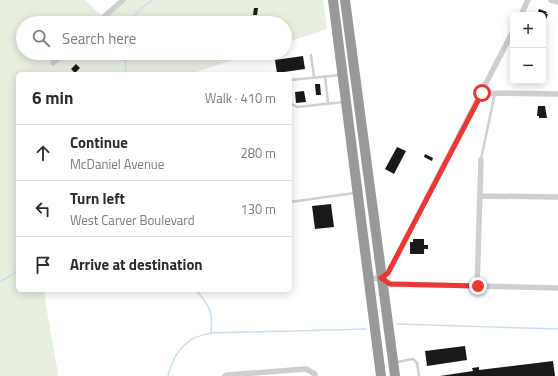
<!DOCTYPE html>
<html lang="en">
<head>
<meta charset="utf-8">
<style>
  :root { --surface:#fff; --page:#f2f2f3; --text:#2b2b33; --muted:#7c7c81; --line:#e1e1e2 }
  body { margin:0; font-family:"Titillium Web",sans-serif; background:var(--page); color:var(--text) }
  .controls { position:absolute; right:12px; top:12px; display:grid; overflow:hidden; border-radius:6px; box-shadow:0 2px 10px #0003 }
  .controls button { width:36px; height:36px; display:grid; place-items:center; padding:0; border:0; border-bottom:1px solid var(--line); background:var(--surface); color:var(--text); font:20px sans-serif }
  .stop { position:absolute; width:12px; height:12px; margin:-9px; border:3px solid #ec3732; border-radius:50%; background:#fff }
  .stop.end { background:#ec3732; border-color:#fff; box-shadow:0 1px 4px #0008 }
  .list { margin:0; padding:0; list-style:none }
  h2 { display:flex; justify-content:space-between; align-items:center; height:52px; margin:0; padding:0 16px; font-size:17px }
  h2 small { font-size:13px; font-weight:400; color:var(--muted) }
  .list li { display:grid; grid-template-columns:26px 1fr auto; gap:12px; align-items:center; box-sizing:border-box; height:56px; padding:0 16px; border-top:1px solid var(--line) }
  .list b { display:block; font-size:15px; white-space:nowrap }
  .list p { margin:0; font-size:13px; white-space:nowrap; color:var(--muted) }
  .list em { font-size:13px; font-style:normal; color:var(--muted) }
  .icon { flex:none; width:22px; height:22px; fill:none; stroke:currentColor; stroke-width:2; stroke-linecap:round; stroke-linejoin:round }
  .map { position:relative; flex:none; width:558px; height:376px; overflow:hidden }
  .search { position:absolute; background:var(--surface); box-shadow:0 2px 10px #0003; left:16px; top:16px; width:276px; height:44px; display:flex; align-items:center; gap:10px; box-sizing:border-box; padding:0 14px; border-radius:22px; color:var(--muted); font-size:15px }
  .panel { position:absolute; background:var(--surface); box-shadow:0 2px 10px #0003; left:16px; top:72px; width:276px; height:220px; border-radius:6px }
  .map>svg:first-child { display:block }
  .green { fill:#e7efe1 }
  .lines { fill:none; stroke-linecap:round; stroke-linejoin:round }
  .stream { stroke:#cddeef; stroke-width:1.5 }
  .building { fill:#191919 }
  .lane { stroke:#cfcfcf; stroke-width:2.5 }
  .street { stroke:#cfcfcf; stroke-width:5.5 }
  .highway { stroke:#999; stroke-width:10 }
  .route { stroke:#ec3732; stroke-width:5 }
</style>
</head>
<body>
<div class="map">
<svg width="558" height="376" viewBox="0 0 558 376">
  <rect width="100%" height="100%" fill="#fff"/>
  <path class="green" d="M0,0H85L104,18L120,0H323L327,29L285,43V23H23V53H254L190,74H18V290H44L47,311L58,374L57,376H0Z"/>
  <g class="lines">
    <path class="stream" d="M130,23L140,9L153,0
      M125,53L126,74
      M0,282L18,271
      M196,290C210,306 213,312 211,333
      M397,324L558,329
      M168,376C171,362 179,347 192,339C197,336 205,335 211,333L366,329"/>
  </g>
  <path class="building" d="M254,8H258L257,15H253Z
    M539,9L547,12L546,14H548L545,22L543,21V15H537Z
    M238,16L242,17L241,23H237Z
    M172,53H186L177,59Z
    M303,56L305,69L277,73L275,60Z
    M76,64L80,68L75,73L71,69Z
    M315,84H320L321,95H316Z
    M304,91L306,102L296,103L295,92Z
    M538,106H545L547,118H539V116H537Z
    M397,147L406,151L394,174L385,169Z
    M425,154L433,158L432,161L424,157Z
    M331,204L334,227L315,229L312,206Z
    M413,239H424V245H428V249H424V254H410V242H413Z
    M465,346L467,360L427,366L425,351Z
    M553,361L555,376H440L473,371L472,368L479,367V370Z"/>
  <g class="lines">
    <path class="lane" d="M311,55L314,77
      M325,76L328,103
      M290,80L341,75
      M290,103L297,107L344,102
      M481,159L495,93
      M290,202L355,193
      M397,362L413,359L417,363L419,376"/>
    <path class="street" d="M551,0L558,2
      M521,15L528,0
      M97,23L123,0
      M53,63L64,53
      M482,93L558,94
      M480,196L558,197
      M381,278L388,273L513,31
      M369,279L381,278L390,284L558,288
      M477,286L481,160
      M225,376L227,375L306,369L315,374V376"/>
    <path class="highway" d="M333,0L381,376
      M345,0L395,376"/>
  </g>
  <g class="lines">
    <path class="route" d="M478,286L390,284L381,278L388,273L482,93"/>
  </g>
</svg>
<div class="controls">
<button>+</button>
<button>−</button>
</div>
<div class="stop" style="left:482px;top:93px"></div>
<div class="stop end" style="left:478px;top:286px"></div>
<div class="search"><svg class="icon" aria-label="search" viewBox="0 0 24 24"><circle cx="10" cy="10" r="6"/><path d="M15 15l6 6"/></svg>Search here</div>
<section class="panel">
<h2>6 min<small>Walk · 410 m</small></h2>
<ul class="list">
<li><svg class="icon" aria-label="ahead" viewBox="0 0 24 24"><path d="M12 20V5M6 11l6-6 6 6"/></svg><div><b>Continue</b><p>McDaniel Avenue</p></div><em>280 m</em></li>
<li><svg class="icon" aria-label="left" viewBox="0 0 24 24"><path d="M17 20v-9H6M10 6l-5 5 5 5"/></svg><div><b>Turn left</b><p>West Carver Boulevard</p></div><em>130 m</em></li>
<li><svg class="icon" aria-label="arrive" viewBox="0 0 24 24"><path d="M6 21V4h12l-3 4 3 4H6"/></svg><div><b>Arrive at destination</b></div></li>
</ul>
</section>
</div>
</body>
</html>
